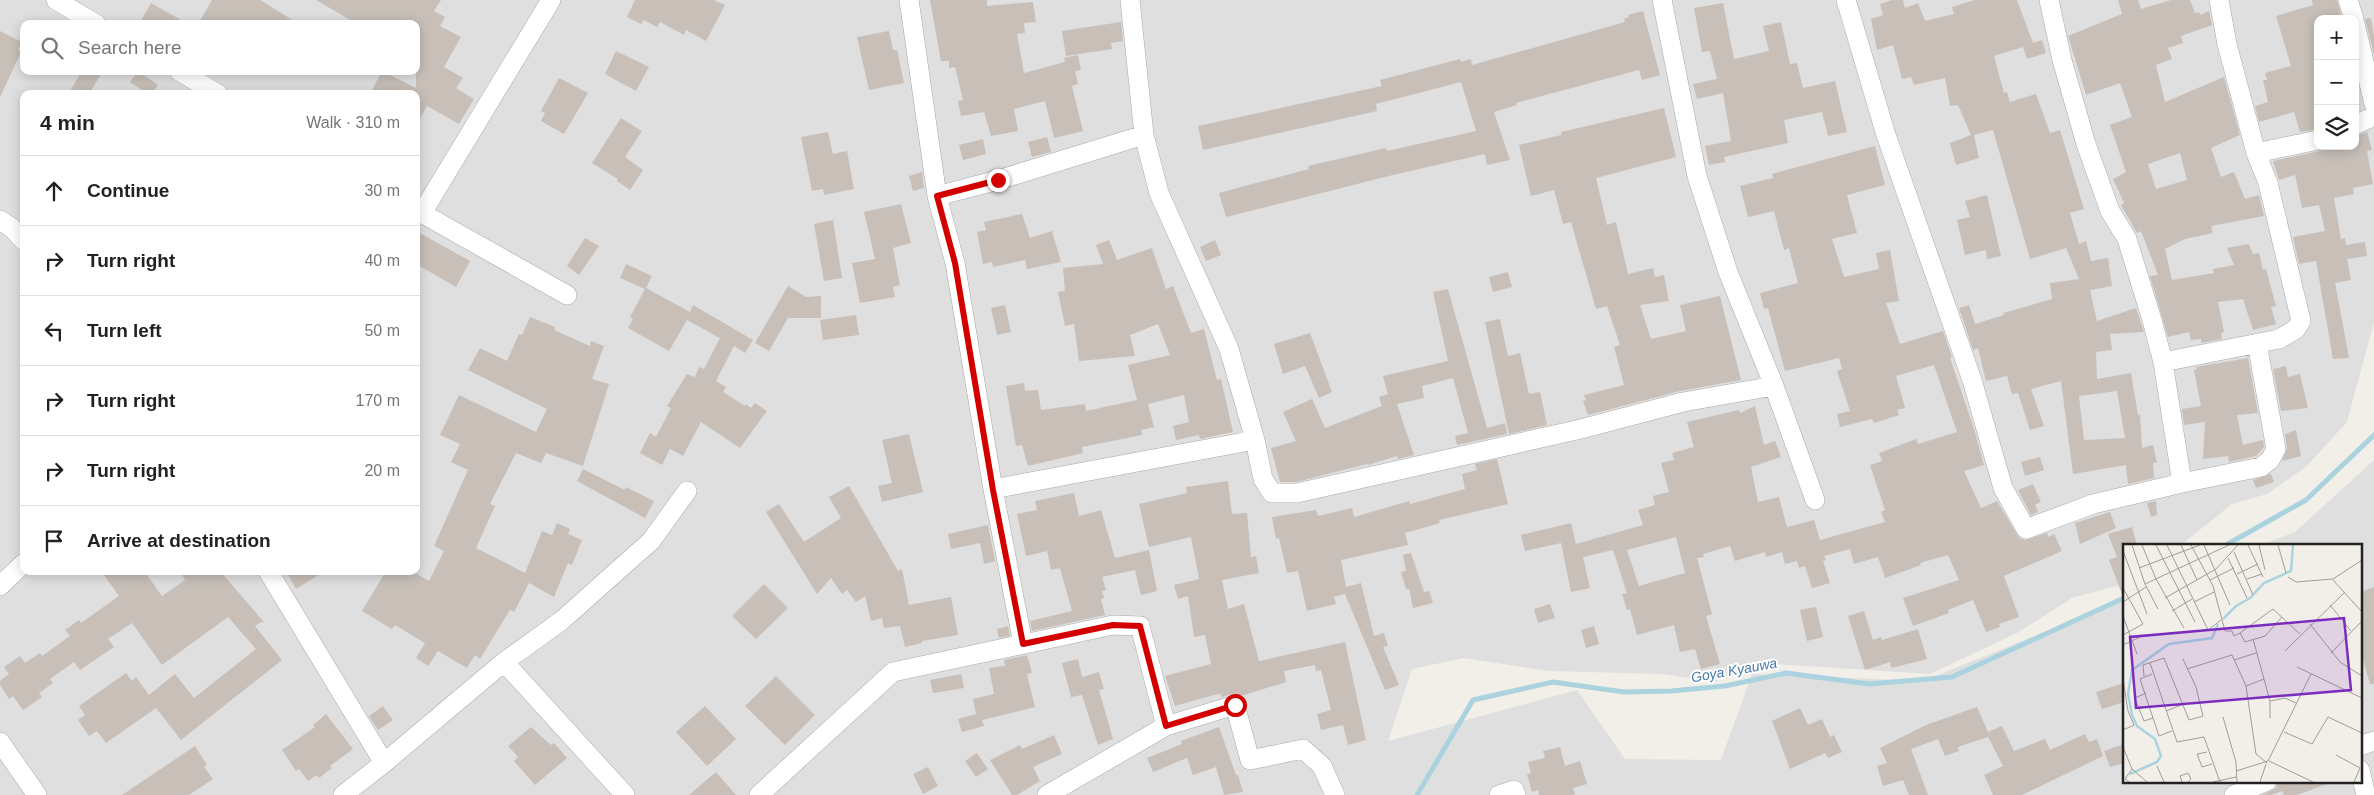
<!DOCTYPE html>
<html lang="en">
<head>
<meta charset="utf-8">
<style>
  :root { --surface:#fff; --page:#f6f6f6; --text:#222; --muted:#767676; --line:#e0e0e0 }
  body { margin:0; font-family:Helvetica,sans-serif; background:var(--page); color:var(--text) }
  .controls { position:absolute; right:15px; top:15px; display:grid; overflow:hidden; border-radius:10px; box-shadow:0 2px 12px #0003 }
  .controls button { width:45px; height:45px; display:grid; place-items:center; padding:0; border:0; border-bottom:1px solid var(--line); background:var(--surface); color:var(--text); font:25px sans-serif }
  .stop { position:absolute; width:15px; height:15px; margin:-11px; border:4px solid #d40000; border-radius:50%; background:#fff }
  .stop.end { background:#d40000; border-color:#fff; box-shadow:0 1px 5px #0008 }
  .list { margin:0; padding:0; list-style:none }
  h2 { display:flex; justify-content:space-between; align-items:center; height:65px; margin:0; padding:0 20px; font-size:21px }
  h2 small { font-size:16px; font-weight:400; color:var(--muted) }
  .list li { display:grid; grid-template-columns:32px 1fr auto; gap:15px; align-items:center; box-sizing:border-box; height:70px; padding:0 20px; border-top:1px solid var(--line) }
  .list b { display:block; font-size:19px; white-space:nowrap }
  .list em { font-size:16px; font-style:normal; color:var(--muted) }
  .icon { flex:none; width:28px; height:28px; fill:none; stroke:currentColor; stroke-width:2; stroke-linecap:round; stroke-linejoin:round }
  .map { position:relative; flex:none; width:2374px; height:795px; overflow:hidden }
  .search { position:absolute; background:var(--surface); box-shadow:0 2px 12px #0003; left:20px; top:20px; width:400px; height:55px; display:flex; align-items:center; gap:12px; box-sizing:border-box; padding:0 18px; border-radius:10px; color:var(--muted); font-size:19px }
  .panel { position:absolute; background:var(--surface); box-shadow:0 2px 12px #0003; left:20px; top:90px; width:400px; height:485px; border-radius:10px }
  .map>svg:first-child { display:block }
  .residential { fill:#e0dfdf; fill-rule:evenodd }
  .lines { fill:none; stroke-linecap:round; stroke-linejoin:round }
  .stream { stroke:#aad3df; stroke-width:5 }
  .building { fill:#c7bfb8; fill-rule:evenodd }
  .minor-casing { stroke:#a9a9a9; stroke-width:20 }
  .minor { stroke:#fff; stroke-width:19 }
  .route { stroke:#d40000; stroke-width:6 }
  .labels { text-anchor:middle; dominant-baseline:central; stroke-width:4; stroke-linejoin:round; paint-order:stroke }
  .water-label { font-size:14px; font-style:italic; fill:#4a7aab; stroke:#fff }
  .inset-river { fill:none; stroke:#aad3df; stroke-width:2.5 }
  .inset-road { fill:none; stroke:#9f9d99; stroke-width:1 }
  .view { fill:#7b2cbf; fill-opacity:0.15; stroke:#7b2cbf; stroke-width:2.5 }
  .inset-edge { fill:none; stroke:#222; stroke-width:2.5 }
</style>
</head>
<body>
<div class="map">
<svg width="2374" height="795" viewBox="0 0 2374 795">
  <rect width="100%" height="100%" fill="#f2efe9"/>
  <path class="residential" d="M0,0H2374V322L2347,422L2306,467L2267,494L2232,504L2181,545H2124V584L2072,598L2017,633L1930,674L1759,663L1715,682L1662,674L1549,671L1464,658L1412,669L1388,741L1577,690L1625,759L1721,760L1752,674L1923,681L2124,600V781H2360V545H2261L2295,532L2374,460V795H0ZM2318,19H2355V146H2318ZM24,24H416V71H24ZM24,94H416V571H24Z"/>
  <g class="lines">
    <path class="stream" d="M2226,545L2306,500L2374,435
      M1417,795L1473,700L1553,682L1624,692L1671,691L1725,686L1786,673L1869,684L1952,677L2124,598"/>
  </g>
  <path class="building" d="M212,0H260L299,24H198Z
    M316,0H441L434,11L445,17L440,26L461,37L444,67L463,78L456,88L474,99L459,124L427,106L416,126V94H370L382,71L416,88V24H357Z
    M635,0H714L725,5L706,41L686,30L684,35L660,22L657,27L644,20L641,24L627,17Z
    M930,0H987V6L1033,2L1036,22L1024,23L1025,33L1017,34L1024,73L1065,62L1064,58L1078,55L1081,70L1075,71L1078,84L1072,86L1083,131L1054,138L1045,101L1014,109L1018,131L991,136L984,112L961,116L958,101L963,100L955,67L949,68V61H941Z
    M1892,0H1903L1905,8L1918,3L1925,21L1954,14L1952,7L1975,0H2017L2033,43L2042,40L2046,53L2027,59L2023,47L1994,56L2004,93L2007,92L2010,102L2036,94L2050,133L2060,130L2084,209L2070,213L2079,244L2086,241L2091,261L2108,258L2112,286L2090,290L2097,321L2136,308L2144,332L2110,334L2112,350L2096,352L2097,379L2131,373L2138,415H2140L2142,448L2153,445L2157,463H2153L2154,478L2128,484L2126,465L2073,474L2061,381L2031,389L2044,426L2030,430L2018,393L2012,394L2007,376L1986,381L1978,348L1973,350L1959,308L1969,305L1975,324L2004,315L2003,313L2052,299L2050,283L2079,279L2066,248L2030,259L1993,130L1974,135L1979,158L1956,165L1950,143L1971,135L1958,105L1950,106L1945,78L1914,85L1911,77L1902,79L1893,45L1877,50L1871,19L1883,15L1880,4ZM2117,391L2125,438L2084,440L2079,396Z
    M2118,0H2138L2141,9L2171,0H2190L2195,13L2199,12L2200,15L2209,11L2212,25L2181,36L2183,43L2168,48L2172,59L2156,65L2165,102L2224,77L2240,135L2211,148L2221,177L2234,172L2245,199L2259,195L2264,216L2211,226L2213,233L2185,239L2165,249L2172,280L2214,273L2213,269L2234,265L2227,248L2249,244L2253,254L2259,253L2263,270L2266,269L2276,306L2271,307L2276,324L2253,330L2243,299L2218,302L2224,332L2221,333L2222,339L2201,343V339L2191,340L2189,332L2168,337L2150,276L2158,275L2141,231L2137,233L2121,205L2124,203L2113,179L2126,172L2110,125L2132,117L2120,83L2086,95L2068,36L2122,14ZM2180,153L2187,180L2156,189L2148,164Z
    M2312,0H2337L2342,19H2318V129L2300,132L2294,112L2259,122L2255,106L2268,102L2263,80H2267L2265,73L2291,66L2276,16L2313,5Z
    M151,3L188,24H139Z
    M1723,3L1734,59L1769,51L1763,26L1781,22L1790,64L1797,63L1803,88L1835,81L1847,132L1828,136L1822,112L1784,120L1788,143L1724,157L1725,162L1709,165L1705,146L1731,141L1723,93L1697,99L1693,84L1717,79L1710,51L1702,52L1694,8Z
    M1643,11L1660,75L1642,80L1639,70L1516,103L1517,105L1494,112L1510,160L1487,165L1485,154L1393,175L1226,217L1219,193L1309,169L1308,166L1386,148L1387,151L1476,131L1461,82L1376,104L1377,111L1203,150L1198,126L1382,86L1380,80L1460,59L1461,62L1471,59L1472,65L1625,22L1624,19L1629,17L1628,15Z
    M2371,18L2374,36V55L2365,19Z
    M1121,22L1123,41L1111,43L1112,49L1066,56L1062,31Z
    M0,31L22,42L18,50L21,52L0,97Z
    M889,31L893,50H897L904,83L869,90L857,37Z
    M616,51L649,67L636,91L605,74Z
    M82,71H103L89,94H78L71,89Z
    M138,71L158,85L152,94H148L130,82Z
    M559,78L588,93L564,134L541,121L545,113L541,111Z
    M1664,108L1676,157L1596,178L1607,225L1616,222L1628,274L1653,268L1655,277L1664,275L1669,301L1640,305L1651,339L1686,331L1680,305L1720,296L1741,380L1680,391L1588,415L1583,401L1586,400L1584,395L1624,385L1614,347L1620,345L1607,306L1596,309L1571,222L1563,224L1554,190L1531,196L1519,145L1561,135V132Z
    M621,118L642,131L625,157L643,170L630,190L617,181L618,179L592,163Z
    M828,132L833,154L847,151L854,189L824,195L823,189L812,191L801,137Z
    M2367,132L2372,150L2367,151L2373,184L2353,188L2354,194L2334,198L2341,239L2345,238L2346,245L2365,242L2367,256L2347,259L2351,280L2335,283L2349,358L2333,359L2316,261L2299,264L2293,237L2325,231L2319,205L2302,208L2295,175L2279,180L2273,161L2320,151L2327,146H2355V136Z
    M1047,137L1051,152L1032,157L1028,142Z
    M983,139L986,154L963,160L959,145Z
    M1875,146L1885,185L1847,195L1857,233L1832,239L1844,277L1879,269L1876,253L1890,250L1899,301L1886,303L1900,344L1943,331L1952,357L1950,358L1974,429L1984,465L1964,471L1981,508L1997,501L2019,538L2025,540L2047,533L2048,537L2054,534L2062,551L2004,576L2019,617L1999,624L2000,627L1986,632L1973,600L1948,610L1949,613L1913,626L1903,598L1959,580L1948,555L1920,563L1921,565L1885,578L1878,557L1854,564L1850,549L1824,556L1826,560L1823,561L1830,583L1812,588L1805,566L1799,568L1797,561L1785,564L1782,552L1766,557L1765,552L1735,561L1730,546L1703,554L1704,557L1697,558L1712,614L1706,616L1720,664L1701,669L1695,649L1680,652L1674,625L1637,635L1630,609L1627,610L1622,594L1627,593L1613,550L1583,557L1590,588L1571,592L1561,543L1525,551L1521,535L1571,523L1576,544L1643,525L1638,510L1655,505L1653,496L1669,492L1661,463L1674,460L1672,453L1694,447L1687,422L1739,410L1740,413L1755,406L1764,445L1775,441L1781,457L1751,467L1758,502L1779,497L1787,527L1814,520L1820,540L1885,522L1881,512L1885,510L1870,465L1882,461L1879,453L1916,439L1918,444L1957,432L1934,365L1896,376L1905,408L1897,410L1899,415L1874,423L1872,419L1840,427L1837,414L1850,411L1837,371L1842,369L1839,358L1785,371L1768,308L1764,309L1760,293L1798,283L1789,248L1784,250L1774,211L1748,217L1740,186L1773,178L1772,174ZM1676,537L1685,573L1639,586L1627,550Z
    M922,172L924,188L913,191L909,176Z
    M1987,195L2001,256L1987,259L1986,250L1965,255L1957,220L1970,217L1965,201Z
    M901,204L911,243L893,248L900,285L893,287L895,297L860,303L852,263L875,259L864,212Z
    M1022,214L1030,238L1052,231L1061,262L1027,269L1025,260L993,267L992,262L983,264L977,232L986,230L984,222Z
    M833,220L842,278L824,281L814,224Z
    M416,231L470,261L456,287L416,264Z
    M585,238L599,246L579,275L567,266Z
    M1109,240L1117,260L1152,248L1166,289L1173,286L1191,333L1204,329L1217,380L1221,379L1233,432L1200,439L1199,435L1176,440L1173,426L1189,422L1184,395L1148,404L1154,427L1141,430L1142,435L1082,447L1083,453L1028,466L1022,445L1016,446L1006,386L1024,383L1025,391L1038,390L1041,410L1085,404L1086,411L1137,400L1128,365L1170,355L1158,324L1130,335L1135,356L1079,361L1074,324L1065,326L1058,292L1065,291L1063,268L1103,264L1096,245Z
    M1215,240L1221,255L1206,261L1200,247Z
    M626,264L652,276L646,288L690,312L693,305L753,340L745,353L734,346L716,381L726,387L723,392L745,406L746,404L751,408L755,403L767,411L740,448L701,422L683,456L670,449L662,465L640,453L650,433L656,437L671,408L667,406L687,374L695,377L699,367L704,369L720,338L687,320L669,351L628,328L633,319L630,317L645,289L620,278Z
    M1508,272L1512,287L1493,292L1489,277Z
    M788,286L806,297L821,296V318H788L769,351L755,343Z
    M1448,289L1487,428L1505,423L1507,434L1457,445L1455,436L1468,433L1453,378L1422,386L1424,398L1397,404L1414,455L1398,459L1397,456L1368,465L1367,464L1296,482H1280L1271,448L1296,441L1283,412L1312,399L1325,428L1382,406L1379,397L1388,394L1383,376L1448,361L1433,292Z
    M1005,305L1011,332L997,335L991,308Z
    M856,315L859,335L823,340L820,320Z
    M530,317L555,327L554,330L590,346L591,341L604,346L592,379L609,384L583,466L546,453L541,463L516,453L490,504L495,506L476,548L525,573L542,531L552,535L557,523L570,529L568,534L582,540L572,565L568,563L554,597L529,583L514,612L510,610L480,659L475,655L467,668L438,651L428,666L416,658L425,643L395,625L392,629L362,611L386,571H412L429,581L444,551L434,546L468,470L451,462L460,444L440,435L459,395L536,432L547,409L468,370L480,348L507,361L519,334L522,335Z
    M1500,319L1508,356L1520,353L1529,394L1540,392L1547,425L1509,434L1485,322Z
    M1310,333L1332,392L1319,398L1305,366L1283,374L1274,344Z
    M2248,358L2258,413L2237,415L2243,445L2263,440L2264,447L2256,456L2229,462L2228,456L2203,459L2205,422L2184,425L2182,409L2201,406L2194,370L2197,369L2196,367Z
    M2286,366L2288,377L2300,374L2308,408L2281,411L2273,369Z
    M2296,430L2301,456L2282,461L2287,448L2285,434Z
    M909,434L923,492L882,502L878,486L892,483L882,440Z
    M2040,457L2044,470L2025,476L2021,462Z
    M1497,459L1508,504L1439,520L1440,523L1405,533L1408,545L1341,560L1346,587L1361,583L1374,636L1384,633L1388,646L1383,647L1399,685L1385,690L1345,594L1334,597L1336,604L1307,611L1298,571L1287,573L1279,538L1276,539L1272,517L1316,510L1318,516L1352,508L1354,517L1409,501L1410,504L1465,489L1462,474L1477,470L1475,464Z
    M583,469L625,490L626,487L654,501L645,518L577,481Z
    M2271,474L2274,482L2256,488L2253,480Z
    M1228,481L1232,514L1247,513L1251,557L1256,556L1259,573L1222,580L1228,609L1244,604L1259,661L1345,642L1366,740L1348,745L1343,725L1321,730L1317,714L1331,710L1321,670L1316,671L1315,665L1284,671L1286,682L1241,696L1232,694L1222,697L1220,694L1214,695L1175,706L1165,676L1211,664L1205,635L1194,637L1188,596L1178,599L1174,585L1199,579L1191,537L1149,547L1139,504L1187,493L1186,487Z
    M2033,484L2041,502L2035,505L2038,512L2031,515L2018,490Z
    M849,486L898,571L902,569L909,605L951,597L958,635L922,641V643L905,647L900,626L884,628L882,618L871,621L865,596L856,602L847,590L842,594L831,578L817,594L766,512L779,504L804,542L841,518L829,497Z
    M1074,493L1079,516L1101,510L1115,558L1149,550L1157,591L1141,595L1135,570L1102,577L1106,590L1102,591L1104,598L1101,599L1105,615L1032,631L1030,621L1072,611L1060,568L1051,570L1047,551L1026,556L1017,514L1037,510L1035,501Z
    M2156,501L2157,515L2151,517L2147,503Z
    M2110,512L2116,528L2080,544L2075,523Z
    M988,525L995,561L984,564L980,543L951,549L948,534Z
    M2132,527L2137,545H2124L2123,597L2109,560L2117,557L2108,534Z
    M1411,553L1424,592L1429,591L1433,603L1413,608L1409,589H1406L1401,572L1406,571L1403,555Z
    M101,571H144L162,596L185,580L180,571H220L264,622H261L255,626L282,660L181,740L156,708L106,743L97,731L89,736L78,720L85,715L79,706L126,673L132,681L136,677L149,695L175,674L194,698L256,649L228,617L162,665L132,623L108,639L114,647L80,670L74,662L50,679L53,683L39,693L42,697L23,710L13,696L9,699L0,685V681L9,674L4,667L20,656L25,663L40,653L42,656L70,636L65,630L79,620L81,623L119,596Z
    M286,571H325L296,589Z
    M764,584L788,608L756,639L732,616Z
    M2374,587V684H2370L2360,650V592Z
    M1550,604L1555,618L1538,623L1534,609Z
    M1816,607L1823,637L1807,641L1800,610Z
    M1864,611L1873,640L1881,637L1882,640L1918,629L1927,659L1891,668L1890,662L1865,670L1848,616Z
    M1008,626L1010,636L999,638L997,629Z
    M1594,626L1599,644L1586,648L1581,630Z
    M1027,655L1032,673L1027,674L1035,707L982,720L984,726L962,732L958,719L976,714L973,699L994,694L989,668L1005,666L1004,660Z
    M1078,659L1082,677L1099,672L1104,689L1099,690L1113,739L1098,745L1082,695L1071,697L1062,663Z
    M961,674L964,688L933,693L930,680Z
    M776,676L815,715L785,745L745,706Z
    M2124,683V702L2102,709L2096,692Z
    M383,706L393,720L378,730L369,716Z
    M705,706L736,739L707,766L676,732Z
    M1977,707L1988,732L2002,726L2014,751L2045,739L2050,750L2085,734L2089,742L2097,739L2103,756L2022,795H1993L1984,775L2003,766L1988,737L1958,747L1959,751L1945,756L1938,739L1911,749L1928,795H1909L1903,780L1883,786L1877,766L1887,763L1880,748L1926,725Z
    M1800,708L1808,725L1822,719L1830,737L1834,735L1842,752L1828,758L1825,753L1790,769L1772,721Z
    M326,714L353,749L330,766L332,768L319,778L317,775L308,781L299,769L296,771L282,750L315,727L313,725Z
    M531,727L551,745L554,743L567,758L535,785L514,761L518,757L508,746Z
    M1219,727L1236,775H1238L1243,792L1224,795L1216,767L1193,775L1187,758L1153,772L1147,758L1182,744L1181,741Z
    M1054,735L1062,754L1033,767L1040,781L1017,795H1012L990,760L1020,745L1022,749Z
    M2124,744V763L2110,767L2104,751Z
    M195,746L207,765L204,767L213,779L189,795H122Z
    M1560,747L1565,766L1580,761L1587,784L1573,788L1575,795H1539L1538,790L1532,792L1527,774L1531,773L1528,762L1545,758L1543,751Z
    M977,753L988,769L976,777L965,761Z
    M928,767L938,786L923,794L913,774Z
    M716,772L736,795H689Z
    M2278,781H2330V783L2297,795H2284L2282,791L2271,795H2263L2276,788Z"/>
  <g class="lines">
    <g class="minor-casing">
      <path id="minor" d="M56,0L96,24
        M909,0L937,196L955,263L993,489L1023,644
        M1130,0L1144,135L1159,193L1229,349L1255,440L1263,479L1272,493H1297L1581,429L1683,402L1774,386
        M1662,0L1697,176L1728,272L1774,386L1815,500
        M1846,0L1886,135L1972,380L2003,488L2026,529L2093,504L2182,483L2261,467L2270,460L2276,449L2257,343
        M2049,0L2062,60L2086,144L2110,211L2127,239L2152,320L2163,362L2182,483
        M2348,0L2354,19
        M2355,24L2374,104
        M179,71L218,94
        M2355,125L2374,116
        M2256,153L2318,140
        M937,196L998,180L1144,135
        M416,210L567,295
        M422,213L551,0
        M0,220L12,228L24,241
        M2163,362L2279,339L2296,329L2301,321L2268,183L2256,153L2227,44L2219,0
        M993,489L1255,440
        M268,571L384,763
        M0,586L24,563
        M504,662L625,795
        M0,742L37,795
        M2360,746L2374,741
        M2360,770L2366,795
        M343,795L384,763L504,662L561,621L651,541L687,491
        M759,795L893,672L1113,625L1140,626L1166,726L1235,705L1250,760L1303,749L1322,766L1335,795
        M1047,795L1166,726
        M1499,795L1514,790L1516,795
        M2234,795L2267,781"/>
    </g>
    <use href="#minor" class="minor"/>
  </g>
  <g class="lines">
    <path class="route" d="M998,180L937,196L955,263L993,490L1023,644L1113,625L1140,626L1166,726L1235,705"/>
  </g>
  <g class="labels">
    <g class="water-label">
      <text transform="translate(1734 670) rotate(-10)">Goya Kyauwa</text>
    </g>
  </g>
  <g transform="translate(2123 544)">
    <rect width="239" height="239" fill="#f2efe9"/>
    <path class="inset-river" d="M100,75L113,62L127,54L141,39L168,27L170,1M7,230L34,218L38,212L32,195L14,182L9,171L5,150L9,126L46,100L89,94L95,80"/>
    <path class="inset-road" d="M9,1L22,40L35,65M19,1L33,35L61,84M33,1L72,78M44,1L85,86L98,76M58,1L74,36M68,1L90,42L102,87H109L111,92L117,89L122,98L142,92L159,73M81,1L107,61M125,1L140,33M136,1L142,26M155,1L163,29M0,7L24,70M111,8L130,51M105,14L124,54M16,24L77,1M114,30L135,20M165,33L173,38L210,35L239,16M124,35L139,30M87,36L111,24M210,36L239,68M22,40L106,1M0,44L20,80L0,91M42,54L93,25L115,1M0,58L23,43M71,58L91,48M207,61L228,87M49,67L69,55M0,72L14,110M187,80L217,118L239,132M117,89L150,65L177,90M130,95L147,157V174M0,101L21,91M162,107L222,48M208,109L239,77M111,116L133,109M27,119L54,198L81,193L97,238M174,123L239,154M64,125L109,111L123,142L133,210L144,219M29,130L17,135L36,192L49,187M21,132L20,121L41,114L66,176L80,172L73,143L60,115M0,135L5,167L11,181L0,186M123,142L141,135M23,149L12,154L13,157L21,177L30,174M147,157L162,154L173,159M43,167L61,160M100,173L113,218L114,238M161,188L189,200L205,173L239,189M0,203L9,225L24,238M84,208L74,210L76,215L79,223L89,220M213,211L237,224L231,238M146,217L190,238M34,222L41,238M113,227L145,217L188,130M6,238L2,235L9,225M59,238L57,232L65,229L68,235L65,238M90,238L113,233M137,238L143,220"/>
    <path class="view" d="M221,74L228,146L13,164L7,93Z"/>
    <rect width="239" height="239" class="inset-edge"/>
  </g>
</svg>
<div class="controls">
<button>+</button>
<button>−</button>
<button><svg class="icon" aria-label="layers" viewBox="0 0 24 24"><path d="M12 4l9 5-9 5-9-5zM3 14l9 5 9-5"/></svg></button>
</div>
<div class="stop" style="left:1235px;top:705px"></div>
<div class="stop end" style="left:998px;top:180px"></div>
<div class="search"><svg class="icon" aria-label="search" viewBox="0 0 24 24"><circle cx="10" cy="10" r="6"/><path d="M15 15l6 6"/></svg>Search here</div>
<section class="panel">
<h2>4 min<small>Walk · 310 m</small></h2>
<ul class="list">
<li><svg class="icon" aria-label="ahead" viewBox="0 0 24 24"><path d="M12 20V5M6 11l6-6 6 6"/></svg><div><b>Continue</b></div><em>30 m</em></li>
<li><svg class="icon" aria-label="right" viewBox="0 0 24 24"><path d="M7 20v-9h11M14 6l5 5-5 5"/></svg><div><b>Turn right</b></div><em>40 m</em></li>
<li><svg class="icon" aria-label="left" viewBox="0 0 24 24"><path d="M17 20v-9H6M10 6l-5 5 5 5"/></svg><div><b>Turn left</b></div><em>50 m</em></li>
<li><svg class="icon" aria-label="right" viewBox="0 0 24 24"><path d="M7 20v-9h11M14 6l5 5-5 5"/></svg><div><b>Turn right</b></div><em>170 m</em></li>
<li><svg class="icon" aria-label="right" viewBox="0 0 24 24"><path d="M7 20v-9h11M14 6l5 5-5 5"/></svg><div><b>Turn right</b></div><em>20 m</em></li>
<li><svg class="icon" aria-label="arrive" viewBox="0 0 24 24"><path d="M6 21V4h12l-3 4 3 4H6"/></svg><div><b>Arrive at destination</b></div></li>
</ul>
</section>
</div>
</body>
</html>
